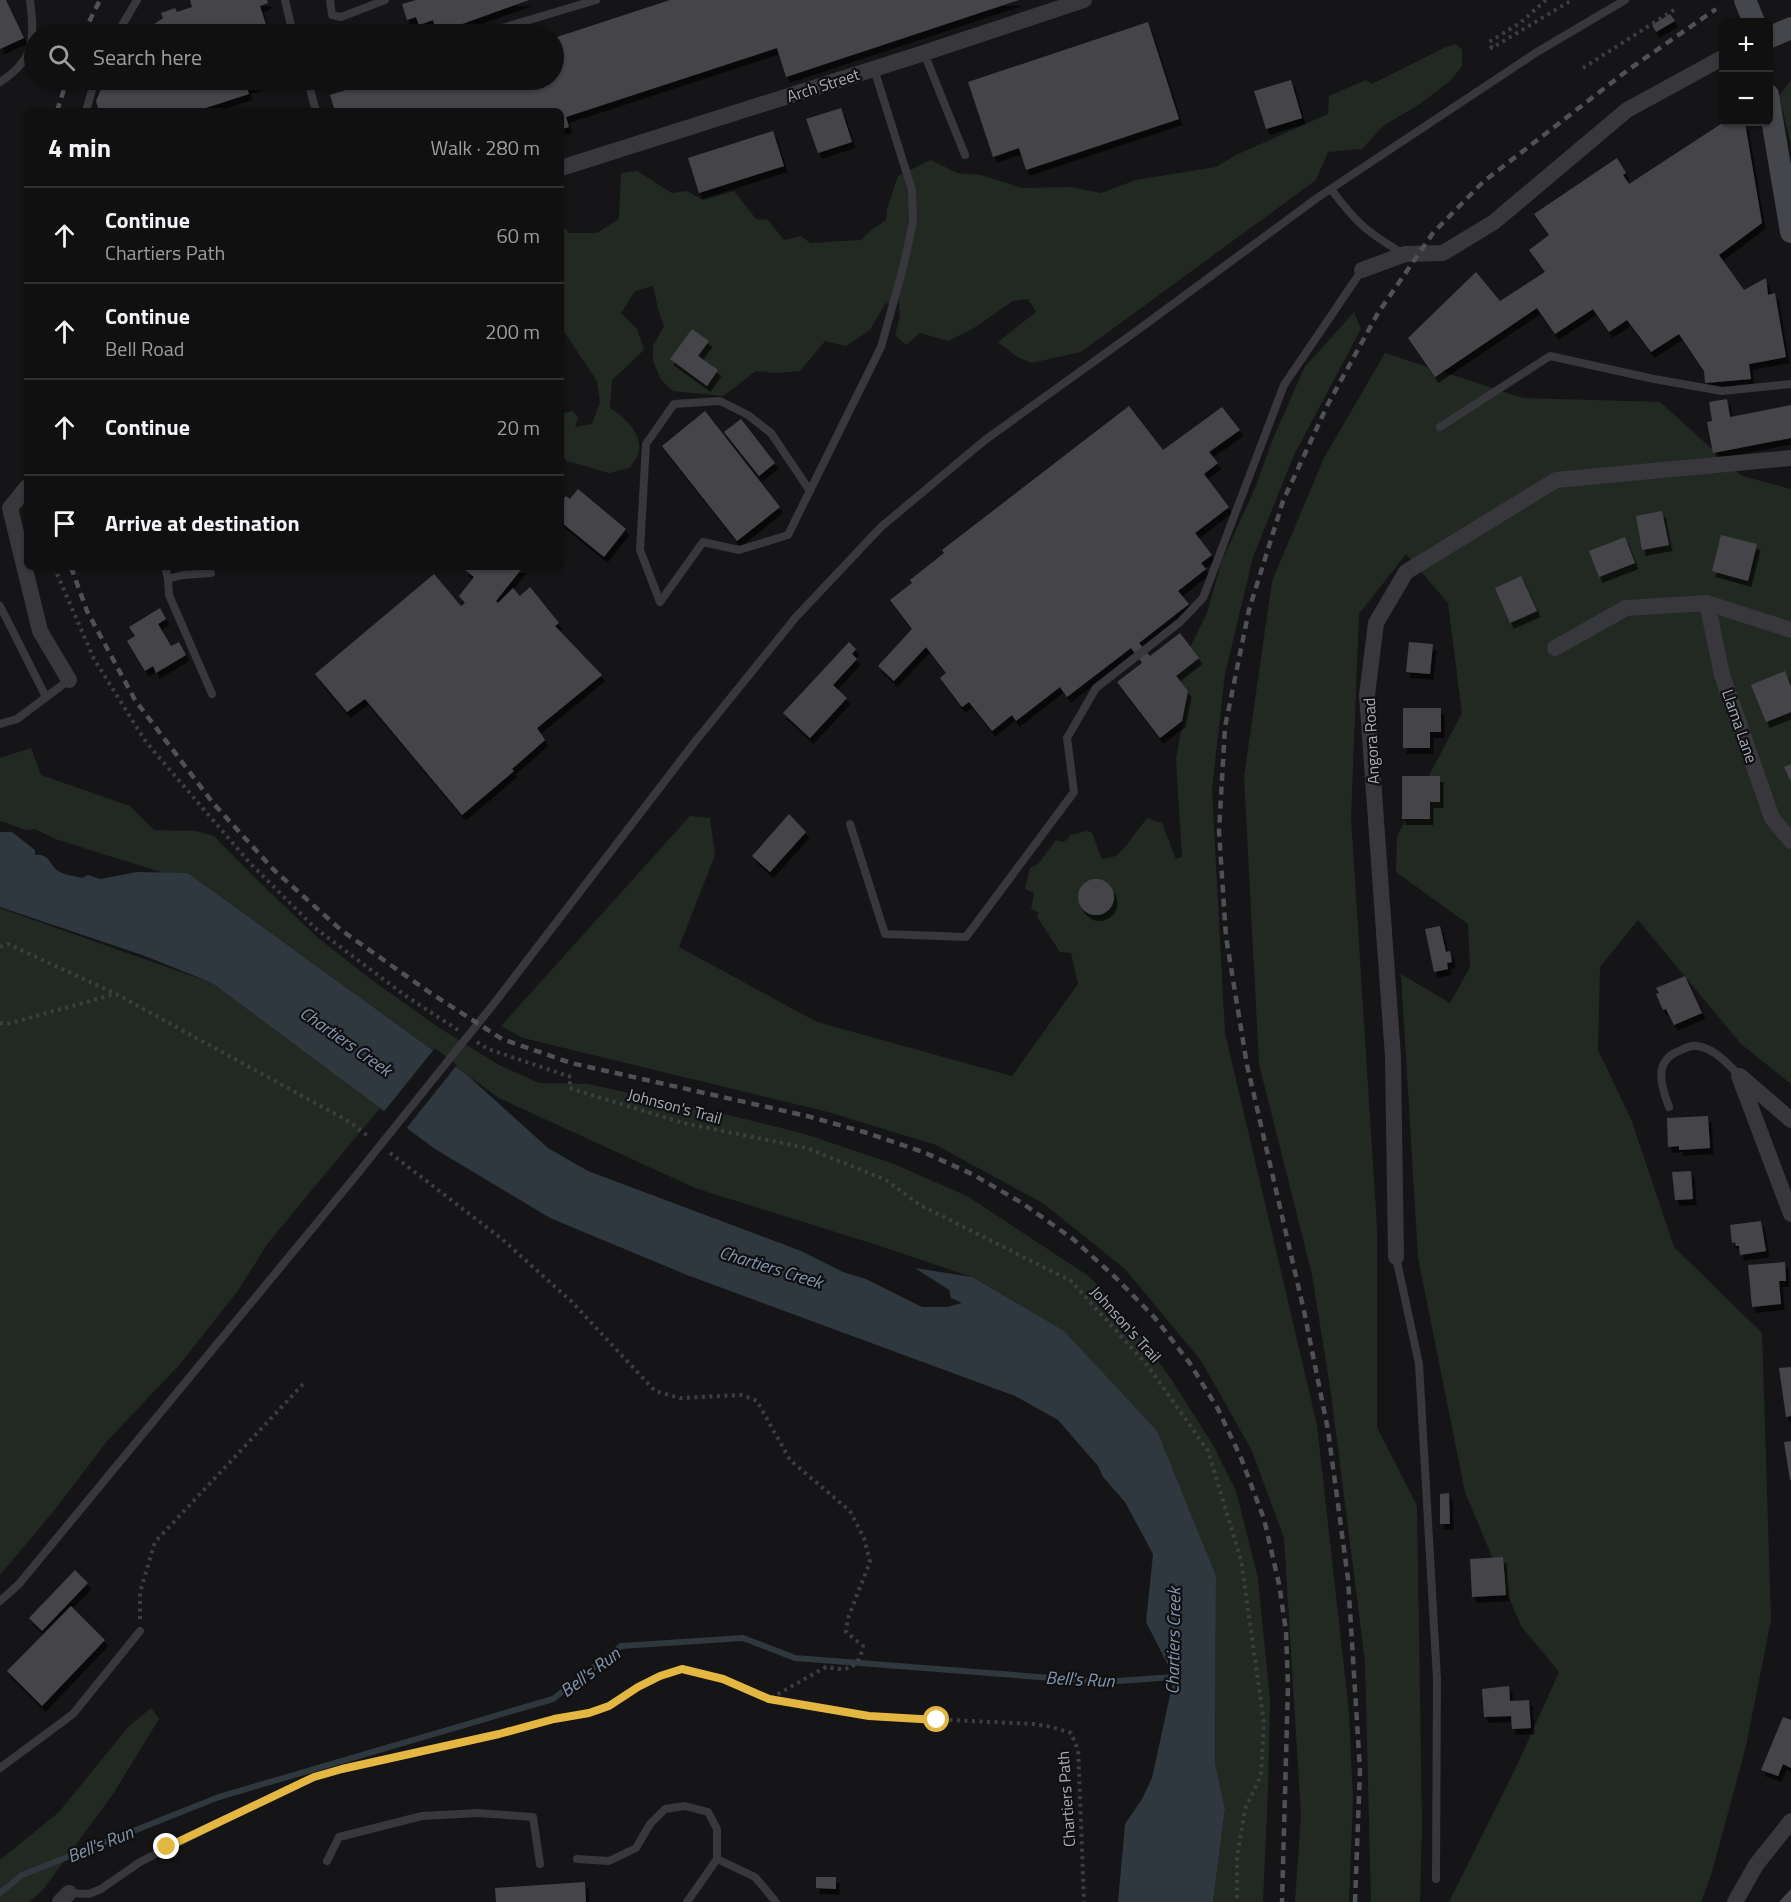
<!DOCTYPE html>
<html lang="en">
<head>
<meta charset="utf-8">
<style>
  :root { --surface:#101011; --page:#1e1e1f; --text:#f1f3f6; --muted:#9c9d9f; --line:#303031 }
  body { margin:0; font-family:"Titillium Web",sans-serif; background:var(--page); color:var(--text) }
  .controls { position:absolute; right:18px; top:18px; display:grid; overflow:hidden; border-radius:9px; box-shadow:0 2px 4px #0004 }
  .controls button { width:54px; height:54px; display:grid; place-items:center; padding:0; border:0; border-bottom:2px solid var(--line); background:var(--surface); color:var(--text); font:30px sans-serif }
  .stop { position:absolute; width:18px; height:18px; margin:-14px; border:4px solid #e3b741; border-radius:50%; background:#fff }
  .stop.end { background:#e3b741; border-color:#fff; box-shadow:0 2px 6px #0008 }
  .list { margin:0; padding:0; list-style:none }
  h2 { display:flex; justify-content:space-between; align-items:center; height:78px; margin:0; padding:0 24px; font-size:26px }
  h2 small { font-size:20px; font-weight:400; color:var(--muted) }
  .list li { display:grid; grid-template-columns:39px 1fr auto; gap:18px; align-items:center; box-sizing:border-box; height:96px; padding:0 24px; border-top:2px solid var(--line) }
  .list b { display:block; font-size:22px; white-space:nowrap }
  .list p { margin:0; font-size:20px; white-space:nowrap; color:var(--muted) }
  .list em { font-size:20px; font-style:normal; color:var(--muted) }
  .icon { flex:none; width:33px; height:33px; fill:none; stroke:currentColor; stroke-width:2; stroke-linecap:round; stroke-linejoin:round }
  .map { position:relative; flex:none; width:1791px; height:1902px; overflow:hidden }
  .search { position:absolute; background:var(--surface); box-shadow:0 2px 4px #0004; left:24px; top:24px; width:540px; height:66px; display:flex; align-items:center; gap:15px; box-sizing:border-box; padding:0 21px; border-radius:33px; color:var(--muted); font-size:22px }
  .panel { position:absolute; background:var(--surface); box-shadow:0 2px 4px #0004; left:24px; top:108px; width:540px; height:462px; border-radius:9px }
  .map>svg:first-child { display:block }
  .green { fill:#222923 }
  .water { fill:#2f373f }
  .pier { fill:#151517 }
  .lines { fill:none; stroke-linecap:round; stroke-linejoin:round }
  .stream { stroke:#2f373f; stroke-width:6 }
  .building { fill:#45454a; filter:url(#shadow) }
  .path { stroke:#3d3e42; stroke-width:4; stroke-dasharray:3 4.5; stroke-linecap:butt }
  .lane { stroke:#37373c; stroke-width:8 }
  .street { stroke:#37373c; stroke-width:16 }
  .secondary { stroke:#45464b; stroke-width:22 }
  .rail { stroke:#505156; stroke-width:4.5; stroke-dasharray:8 6; stroke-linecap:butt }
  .route { stroke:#e3b741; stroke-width:8 }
  .labels { text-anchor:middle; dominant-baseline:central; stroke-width:4.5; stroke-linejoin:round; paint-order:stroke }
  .street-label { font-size:16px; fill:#a8acb6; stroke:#101012 }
  .water-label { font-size:18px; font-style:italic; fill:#8297ae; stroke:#101012 }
</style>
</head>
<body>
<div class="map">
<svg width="1791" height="1902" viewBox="0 0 1791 1902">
  <defs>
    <filter id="shadow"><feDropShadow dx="3.5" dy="6" stdDeviation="0" flood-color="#0009"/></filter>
  </defs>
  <rect width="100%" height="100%" fill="#151517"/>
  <path class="green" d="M1456,44L1462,50V66L1451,80L1420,104L1383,126L1362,149L1328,152L1316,180L1081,352L1031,363L1017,357L998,342L1036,312L1028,299L1013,301L974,328L948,341L920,333L906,345L895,335L900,316L899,299L885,304L870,330L846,346L825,341L800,371L777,373L756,371L723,396L673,391L661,380L653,361V346L664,326L658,309L653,286L635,291L621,313L637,329L644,350L612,380L610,408C625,417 644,435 638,455C636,459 632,464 630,468L609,473L567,461L561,455V426L564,421V413L573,411L578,418L575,427L592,424L600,403L597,381L565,333L561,330V224L569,233H597L619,219L621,173L637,171L672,193L687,191L703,200L734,191L756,219L768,220L784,240L801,236L810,243L861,240L870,231L886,220L887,209L898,176L931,160L957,173L981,175L1022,188L1070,187L1101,193L1136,180L1216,167L1236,155L1328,114L1329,96L1366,80L1372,84L1444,48Z
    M1791,80V144L1779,96Z
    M1354,312L1361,329L1294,455L1253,557L1225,674L1212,789L1225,1033L1317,1425L1349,1712L1353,1799L1349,1902H1295L1301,1815L1284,1538L1252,1451L1202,1362L1125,1269L1044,1204L936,1145L828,1112L523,1038L501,1026L690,816L710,818L715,855L679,947L817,1022L1012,1076L1078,984L1071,953L1060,952L1037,917L1039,913L1031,909L1034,893L1025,889L1030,868L1039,863L1056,840L1063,842L1068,839L1070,835L1087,831L1092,833L1102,859L1116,856L1125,847L1147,818L1162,823L1176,859L1182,857L1176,759L1188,691L1176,676L1207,613L1221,563L1255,488L1273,439L1304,368Z
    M1385,353L1523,398L1660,402L1742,476L1791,489V1084L1741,1044L1638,920L1600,967L1598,1050L1631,1119L1674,1247L1762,1333L1771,1620L1746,1746L1712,1872L1701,1902H1449L1519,1761L1559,1672L1521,1626L1465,1492L1418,1258L1401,974L1450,1003L1470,967L1468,924L1396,872L1397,836L1462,713L1448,603L1406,554L1359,614L1351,818L1377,1227V1427L1417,1506L1422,1825L1420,1902H1371L1365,1662L1331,1393L1312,1275L1259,1064L1244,777L1272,581L1324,458Z
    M31,748L41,775L130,806L154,830L196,831L214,836L254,877L317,937L373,981L438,1027L499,1065L539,1083L588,1084L716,1112L805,1134L894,1164L967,1196L1090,1277L1135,1329L1171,1379L1213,1445L1236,1491L1258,1578L1270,1700L1268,1789L1263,1902H1213L1225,1809L1215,1763L1216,1580L972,1277L880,1246L695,1188L499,1098L188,873H164L55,839L35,829L26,830L0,821V758Z
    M0,908L212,983L380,1108L268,1243L237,1292L180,1364L108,1440L53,1512L0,1575Z
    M151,1708L159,1719L113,1794L42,1891L29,1902H0V1860L59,1812L129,1726Z"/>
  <path class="water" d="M0,832H12L35,850V855C49,853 49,864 58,871C64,875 75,876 82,878L88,875L100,879L137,872L188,873L467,1075L548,1148L588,1171L801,1251L843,1272L866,1279L922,1307H947L962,1303L951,1298L949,1290L915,1268L972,1277L1064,1331L1157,1431L1216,1576L1215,1763L1225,1809L1213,1902H1118L1125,1824L1142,1799L1152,1778L1174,1677L1146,1622L1153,1554L1125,1502L1103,1477L1098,1466L1058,1420L1015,1396L687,1275L550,1218L435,1149L212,983L145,956L0,907Z"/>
  <path class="pier" d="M435,1048L457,1065L405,1130L382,1114Z"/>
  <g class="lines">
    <path class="stream" d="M0,1893L22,1875L219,1797L553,1699L621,1646L743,1638L795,1658L1104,1682L1174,1677"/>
  </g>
  <path class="building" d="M0,0H6L24,38L0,49Z
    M190,0H267L268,3L260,6L269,34H140L163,18L161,13L175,8L177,12L192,7Z
    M416,0H529L437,33L433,20L419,25L416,17L407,20L402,4Z
    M670,0H1019L786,77L777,48L566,117L569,127L561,129V111H335L330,95L377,80H554V38Z
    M1670,14L1675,21L1656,32L1652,25Z
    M1148,22L1179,119L1026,170L1019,148L993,157L968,82Z
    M535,28L537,34H516Z
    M105,80H273L247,88L249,94L196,111H99L96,101Z
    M1291,80L1302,118L1266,129L1254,91Z
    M841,108L852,142L818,153L806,119Z
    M1724,122L1745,123L1762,223L1719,255L1744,290L1766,278L1768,295L1775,293L1786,357L1749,364L1751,379L1705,383L1704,371L1679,334L1651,352L1627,320L1609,332L1593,309L1555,334L1537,308L1435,377L1408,338L1476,272L1500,301L1545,272L1529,250L1549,235L1534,214L1617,158L1626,173L1623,175L1629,184Z
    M773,131L784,166L699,193L688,158Z
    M692,329L709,341L698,356L718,370L707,386L670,359Z
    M1727,399L1730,417L1791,405V438L1713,453L1707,422L1712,421L1709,402Z
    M1129,406L1163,450L1222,407L1240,430L1209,452L1218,463L1204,474L1229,507L1195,533L1212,555L1201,563L1206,569L1178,591L1189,604L1139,643L1150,656L1180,633L1199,658L1176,676L1188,691L1182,721L1160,738L1117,682L1142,663L1131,648L1067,697L1060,687L1016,721L1012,715L992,731L969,702L962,707L940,678L946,673L926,647L894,681L878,666L912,629L890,600L912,583L910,580L944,553L942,550Z
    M705,411L780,507L737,541L662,446Z
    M741,419L775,463L759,476L724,432Z
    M578,489L626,529L604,557L561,522V514L563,512L561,510V502L566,496L570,499Z
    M1662,511L1669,545L1642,550L1636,516Z
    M1721,535L1757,544L1748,581L1712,571Z
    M1625,537L1635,563L1599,577L1589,551Z
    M467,567H523L496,601L498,603L513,588L520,596L530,587L559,623L555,626L602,675L537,728L545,740L512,769L514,771L462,815L365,699L347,712L315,674L434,574L461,606L465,603L459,596L474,577L465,570Z
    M1521,576L1537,611L1510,623L1495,588Z
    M160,608L166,619L158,624L171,646L179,642L186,655L156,673L153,666L145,671L127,641L135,636L129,627Z
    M849,642L856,649L852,654L857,659L833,685L847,698L810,738L783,713Z
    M1409,642L1433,644L1430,674L1406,672Z
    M1785,671L1791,687V712L1766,722L1751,685Z
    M1403,708H1441V732H1430V748H1403Z
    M1791,764V782L1784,767Z
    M1402,776H1440V802H1430V819H1402Z
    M789,814L806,832L770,872L752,856Z
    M1078 897a18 18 0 1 1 36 0a18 18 0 1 1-36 0Z
    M1440,926L1446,952L1450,951L1452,962L1447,963L1448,969L1434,972L1425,929Z
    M1685,976L1702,1013L1674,1025L1666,1009L1663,1010L1656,994L1659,993L1656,988Z
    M1708,1116L1710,1148L1679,1150V1146L1668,1147L1667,1118Z
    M1691,1171L1693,1199L1675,1200L1672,1172Z
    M1761,1221L1766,1251L1740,1255L1739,1246H1736L1735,1242L1732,1243L1730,1225Z
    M1785,1262L1786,1281H1779L1781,1304L1752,1307L1748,1265Z
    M1791,1367V1416L1786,1417L1779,1368Z
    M1791,1441V1480H1790L1784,1442Z
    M1449,1493L1450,1524H1440V1494Z
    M1503,1557L1506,1595L1472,1597L1470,1559Z
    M75,1570L88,1583L42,1631L29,1618Z
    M71,1606L105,1640L42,1706L7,1671Z
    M1509,1686L1510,1701L1529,1700L1531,1728L1512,1729L1511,1716L1484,1717L1482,1689Z
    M1783,1717L1791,1720V1768L1783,1764L1778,1776L1761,1770Z
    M816,1877H836V1889L816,1888Z
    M585,1882L586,1902H496L495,1888Z
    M1791,1889V1902H1779Z"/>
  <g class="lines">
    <path class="path" d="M1546,0L1520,23L1489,42L1492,48L1572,0
      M1583,68L1677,8
      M54,567L94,659L146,742L249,862L315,928L406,996L458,1030
      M0,947L8,944L116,994L350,1122L369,1137
      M0,1023L7,1024L115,994
      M477,1042L488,1049L571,1077L569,1088L683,1123L807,1148L886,1180L920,1205L1071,1281L1148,1366L1208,1451L1241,1560L1264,1723L1261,1775L1245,1809L1237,1857V1902
      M390,1153L502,1239L572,1302L655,1391L680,1398L742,1395L757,1401L790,1460L850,1511L864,1538L870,1562L848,1618L846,1632L863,1646L860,1658L851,1668L838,1669L826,1667L769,1699L869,1716L1033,1724L1052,1727L1071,1733L1078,1750L1079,1770L1084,1902
      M140,1619V1592L155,1542L306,1381
      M234,1814L314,1777L342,1769L499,1734L554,1719L589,1713L609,1706L638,1687L660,1676L682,1669L723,1679L769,1699"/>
    <path class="lane" d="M285,0L293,34
      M330,0L332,15L341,17L385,0
      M117,34L137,0
      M482,34L596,0
      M924,53L965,155
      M0,82C35,60 35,38 30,0
      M86,111L95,80
      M316,111L308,82L317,80
      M1331,189C1356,223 1368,233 1404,254
      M1440,427L1550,356L1654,379L1722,391L1791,384
      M165,567L168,579L169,595L212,694
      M168,579L183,575L211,573
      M660,602L703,542L739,550L788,535L881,347L903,268L913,222L912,190L874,69
      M660,602L640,550L646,444L674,404L720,401L748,415L771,433L810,491
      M0,606L46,697
      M0,724L17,719L69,680
      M850,824L885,934L966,937L1074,792L1067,738L1096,688L1180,622L1203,598L1284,385L1362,270
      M1669,1107C1661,1086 1653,1061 1679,1051C1685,1048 1691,1045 1697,1046C1714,1048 1729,1064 1739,1076
      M1396,1257L1419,1364L1437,1679L1436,1879
      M0,1601L19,1584L354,1178L496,1001L694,743L796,617L881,527L985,440L1135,332L1317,198L1537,52L1625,0
      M0,1768L73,1714L140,1631
      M577,1859L609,1861L636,1848L650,1824L665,1809L685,1806L708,1812L717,1829V1859L687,1902
      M717,1859L755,1877L776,1902
      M327,1861L339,1837L422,1816L478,1813L533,1817L540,1864
      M69,1893L89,1894L101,1889L140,1862L225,1819"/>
    <path class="street" d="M561,168L924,53L1084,0
      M1362,270L1405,254L1443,253L1494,222L1627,110L1724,57
      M27,487L10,508L40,631L69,680
      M1707,603L1722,675L1772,818L1791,841
      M1555,648L1626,608L1707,603L1791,630
      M1739,1076L1791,1214
      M1740,1076L1791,1120
      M1396,1257L1393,1057L1367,695L1376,623L1406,572L1556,480L1791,458
      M60,1902L69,1893
      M1735,1902L1756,1865L1791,1821"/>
    <path class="secondary" d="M1745,0L1754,22
      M1768,38L1791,28
      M1768,95L1791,232"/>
    <path class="rail" d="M83,34L100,0
      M57,111L67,80
      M27,296V301
      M71,567L87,611L135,700L213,803L274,870L341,930L429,992L502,1039L571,1063L807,1116L864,1132L923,1152L972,1174L1022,1203L1073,1239L1115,1277L1155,1318L1189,1362L1218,1409L1241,1458L1264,1519L1279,1584L1286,1631L1288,1686L1282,1902
      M1355,1902L1360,1770L1348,1579L1328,1430L1304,1311L1247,1065L1226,937L1219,831L1225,727L1249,610L1283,501L1328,404L1378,313L1433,233L1483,182L1628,70L1716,9"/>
  </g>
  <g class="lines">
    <path class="route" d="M167,1847L314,1777L342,1769L499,1734L554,1719L589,1713L609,1706L638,1687L660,1676L682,1669L723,1679L769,1699L869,1716L937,1720"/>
  </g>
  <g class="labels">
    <g class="street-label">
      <text transform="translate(823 85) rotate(-18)">Arch Street</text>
      <text transform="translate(1740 726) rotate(71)">Llama Lane</text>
      <text transform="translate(1371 741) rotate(-93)">Angora Road</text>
      <text transform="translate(675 1106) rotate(15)">Johnson's Trail</text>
      <text transform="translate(1126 1324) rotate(48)">Johnson's Trail</text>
      <text transform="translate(1066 1799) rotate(-94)">Chartiers Path</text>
    </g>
    <g class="water-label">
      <text transform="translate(346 1041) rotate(35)">Chartiers Creek</text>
      <text transform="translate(771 1267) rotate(17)">Chartiers Creek</text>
      <text transform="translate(1173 1641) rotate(-89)">Chartiers Creek</text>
      <text transform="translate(590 1672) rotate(-37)">Bell's Run</text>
      <text transform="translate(1080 1679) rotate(3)">Bell's Run</text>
      <text transform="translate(100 1844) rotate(-22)">Bell's Run</text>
    </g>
  </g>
</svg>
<div class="controls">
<button>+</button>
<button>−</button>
</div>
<div class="stop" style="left:937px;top:1720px"></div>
<div class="stop end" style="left:167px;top:1847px"></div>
<div class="search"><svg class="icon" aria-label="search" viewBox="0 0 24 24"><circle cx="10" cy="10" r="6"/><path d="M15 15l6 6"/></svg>Search here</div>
<section class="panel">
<h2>4 min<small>Walk · 280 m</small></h2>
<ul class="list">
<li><svg class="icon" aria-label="ahead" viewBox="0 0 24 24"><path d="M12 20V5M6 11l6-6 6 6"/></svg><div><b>Continue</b><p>Chartiers Path</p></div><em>60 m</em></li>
<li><svg class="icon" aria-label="ahead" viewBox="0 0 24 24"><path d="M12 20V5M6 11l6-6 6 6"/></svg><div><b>Continue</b><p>Bell Road</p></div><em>200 m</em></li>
<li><svg class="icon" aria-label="ahead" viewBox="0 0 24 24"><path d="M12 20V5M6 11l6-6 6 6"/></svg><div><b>Continue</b></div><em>20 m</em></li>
<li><svg class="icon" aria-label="arrive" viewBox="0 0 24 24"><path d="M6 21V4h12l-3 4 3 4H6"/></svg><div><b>Arrive at destination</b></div></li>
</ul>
</section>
</div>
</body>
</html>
